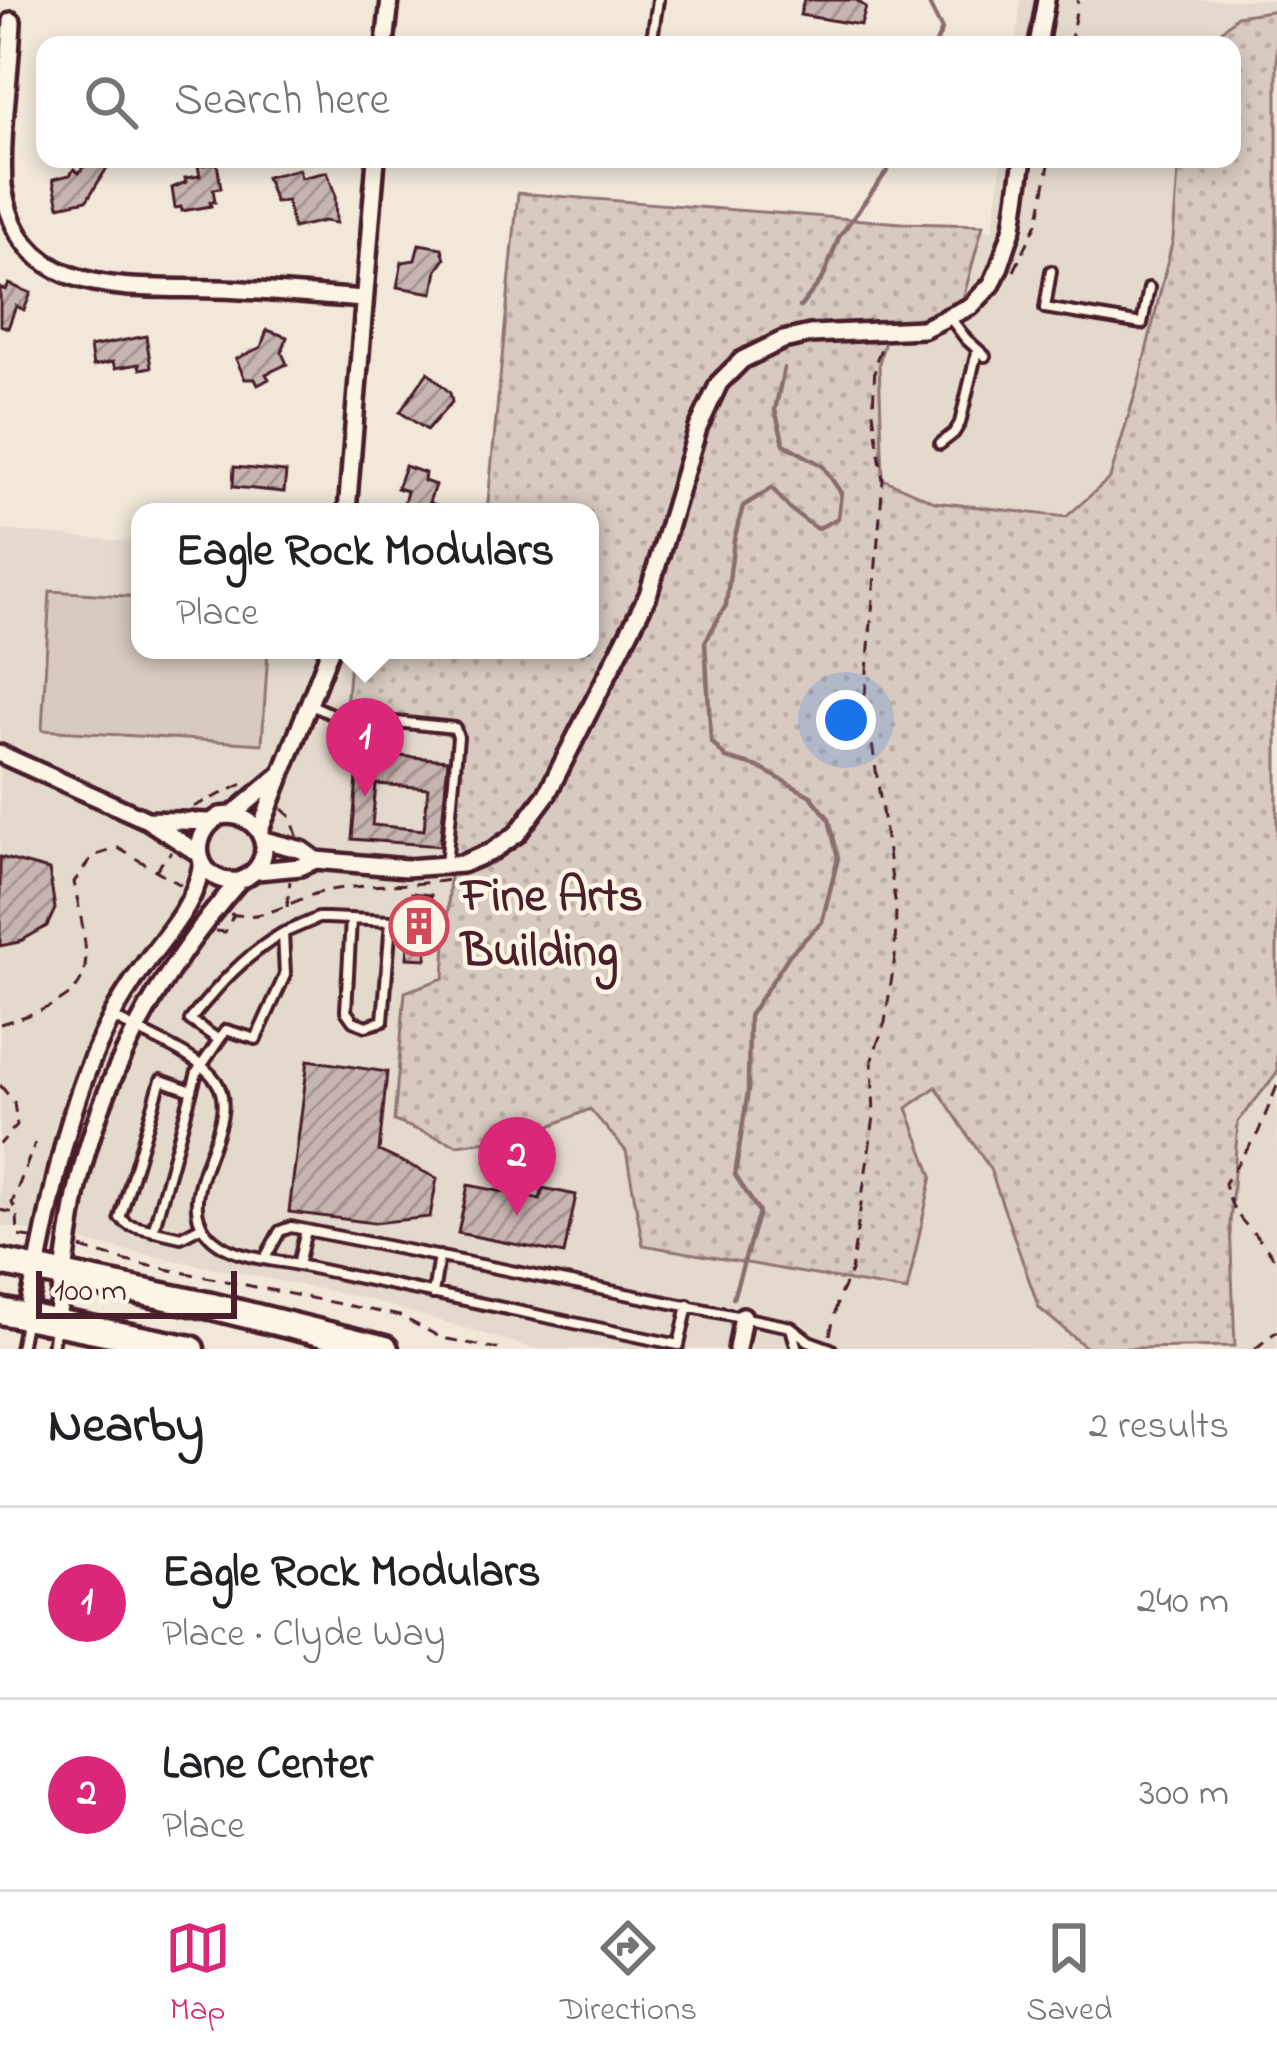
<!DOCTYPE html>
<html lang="en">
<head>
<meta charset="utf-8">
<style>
  :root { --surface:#fff; --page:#f2f2f2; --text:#202124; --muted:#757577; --line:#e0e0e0; --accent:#db2777 }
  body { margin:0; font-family:"Indie Flower",sans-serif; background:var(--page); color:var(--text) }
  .scale { position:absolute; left:36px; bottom:30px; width:201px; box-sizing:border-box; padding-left:12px; border:6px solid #4a1f2b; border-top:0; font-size:33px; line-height:42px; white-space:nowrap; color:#4a1f2b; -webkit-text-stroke:9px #fcf5e5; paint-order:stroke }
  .you { position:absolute; left:846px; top:720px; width:42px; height:42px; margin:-30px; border:9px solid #fff; border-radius:50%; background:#1a73e8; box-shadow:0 0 0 18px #1a73e833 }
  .badge { display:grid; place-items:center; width:78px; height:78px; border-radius:50%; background:var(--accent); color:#fff; font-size:39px; font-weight:700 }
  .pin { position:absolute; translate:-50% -99px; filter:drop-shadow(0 3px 6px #0008) }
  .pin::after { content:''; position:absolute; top:63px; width:42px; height:36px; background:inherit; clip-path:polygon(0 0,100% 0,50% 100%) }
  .popup { position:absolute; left:131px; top:503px; width:468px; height:156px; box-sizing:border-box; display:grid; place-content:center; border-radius:24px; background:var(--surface); filter:drop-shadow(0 3px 9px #0005); font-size:39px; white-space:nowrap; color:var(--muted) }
  .popup b { font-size:45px; color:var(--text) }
  .popup::after { content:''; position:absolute; left:50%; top:100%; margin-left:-24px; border:24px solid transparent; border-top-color:var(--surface) }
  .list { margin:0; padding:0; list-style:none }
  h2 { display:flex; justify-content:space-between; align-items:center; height:156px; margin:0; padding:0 48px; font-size:51px }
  h2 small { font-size:39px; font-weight:400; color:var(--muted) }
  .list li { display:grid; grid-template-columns:78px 1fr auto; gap:36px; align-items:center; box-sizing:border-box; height:192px; padding:0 48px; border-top:3px solid var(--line) }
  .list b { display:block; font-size:45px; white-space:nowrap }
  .list p { margin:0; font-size:39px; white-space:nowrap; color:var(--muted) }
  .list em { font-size:39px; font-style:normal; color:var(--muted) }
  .icon { flex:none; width:66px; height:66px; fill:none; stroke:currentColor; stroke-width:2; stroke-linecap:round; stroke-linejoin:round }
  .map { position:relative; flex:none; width:1277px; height:1349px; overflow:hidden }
  .search { position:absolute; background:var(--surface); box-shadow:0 6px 18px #0003; left:36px; right:36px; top:36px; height:132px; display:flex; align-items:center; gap:30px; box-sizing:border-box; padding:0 42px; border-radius:24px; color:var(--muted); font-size:45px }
  .sheet { height:540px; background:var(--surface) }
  nav { display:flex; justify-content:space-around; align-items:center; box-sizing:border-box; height:168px; border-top:3px solid var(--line); background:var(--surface); font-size:33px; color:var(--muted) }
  nav a { display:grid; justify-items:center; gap:6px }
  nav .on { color:var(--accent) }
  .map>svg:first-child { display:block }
  .built { fill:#e4d9cd }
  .grass { fill:url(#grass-dots); stroke:#917476; stroke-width:3 }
  .park { fill:#d8cac0; stroke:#917476; stroke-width:3 }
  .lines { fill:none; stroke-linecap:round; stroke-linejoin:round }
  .stream { stroke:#8b6d6f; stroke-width:4.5 }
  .building { fill:url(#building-hatch); stroke:#4a1f2b; stroke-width:3; fill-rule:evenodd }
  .service-casing { stroke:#4a1f2b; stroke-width:16 }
  .minor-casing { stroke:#4a1f2b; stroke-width:24 }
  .primary-casing { stroke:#4a1f2b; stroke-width:33 }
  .path { stroke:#4a1f2b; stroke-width:3; stroke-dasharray:12 9; stroke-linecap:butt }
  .service { stroke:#fcf5e5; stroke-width:8 }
  .minor { stroke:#fcf5e5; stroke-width:15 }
  .primary { stroke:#fcf5e5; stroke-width:24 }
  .labels { text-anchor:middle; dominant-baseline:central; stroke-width:9; stroke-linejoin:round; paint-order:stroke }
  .poi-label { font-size:48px; font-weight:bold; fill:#4a1f2b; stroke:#fcf5e5; text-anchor:start }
</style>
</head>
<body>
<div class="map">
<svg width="1277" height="1349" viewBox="0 0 1277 1349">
  <defs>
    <pattern id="grass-dots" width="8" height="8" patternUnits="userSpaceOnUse" patternTransform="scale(3)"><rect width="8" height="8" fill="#d8cac0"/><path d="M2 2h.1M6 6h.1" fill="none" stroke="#bbada5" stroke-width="1.8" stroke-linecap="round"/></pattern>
    <pattern id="building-hatch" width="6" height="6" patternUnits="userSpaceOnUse" patternTransform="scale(3)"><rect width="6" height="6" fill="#c7b6af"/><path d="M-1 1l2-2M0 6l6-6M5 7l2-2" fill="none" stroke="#a4938f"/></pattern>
  </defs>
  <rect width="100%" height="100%" fill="#f1e8da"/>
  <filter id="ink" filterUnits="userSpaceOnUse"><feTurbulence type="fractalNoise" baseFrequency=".00833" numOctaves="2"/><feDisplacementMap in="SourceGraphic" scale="24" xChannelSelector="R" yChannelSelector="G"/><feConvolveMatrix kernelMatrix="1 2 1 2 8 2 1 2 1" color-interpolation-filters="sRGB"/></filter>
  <g filter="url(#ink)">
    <path class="built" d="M1021,0H1277V1349H535L364,1298L0,1225V530L140,543V650H590V512H487L518,193L993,230L1002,159H1232V45H1015Z"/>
    <path class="grass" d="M1277,10V1073L1238,1122L1230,1224L1235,1346L1088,1349L1039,1308L990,1169L936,1087L907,1108L932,1176L907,1291L643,1245L626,1151L590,1109L527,1136L457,1145L394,1121L405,992L444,978L458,736L345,719L351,650H590V512H487L518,193L902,223L983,225L963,299L887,333L879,363L883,479L935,502L1066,517L1110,478L1139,381L1173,239L1179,159H1232V45H1207L1237,16Z"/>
    <path class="park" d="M50,591L140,597V650H268L262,744L42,730Z"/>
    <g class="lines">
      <path class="stream" d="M927,0L942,30L935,45
        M800,307L823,278L839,237L896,159
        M733,1298L759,1212L735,1175L748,1091L749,1016L790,954L822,922L838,858L829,819L811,796L758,767L726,758L711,741L705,642L726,605L734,540L743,506L772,488L790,509L817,529L838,518L841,493L823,466L784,444L775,410L784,368"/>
    </g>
    <path class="building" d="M804,0H856L866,7L861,25L800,15Z
      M88,159L110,163L87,200L59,206L53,179L70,175L74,169L79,173Z
      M217,163L221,188L213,189L215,202H210L211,206L182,211L181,207L175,208L172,188L186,182L185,178L200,176L198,166Z
      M299,169L301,178L327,172L335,194L336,223L324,221L293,228L287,201L275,202L266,177Z
      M419,244L442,248L445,259L437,270L433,293L397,287L402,262L415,260Z
      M9,284L31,293L24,310L16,306L8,328L0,325V288L6,290Z
      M267,330L287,337L282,353L287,364L266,374L269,379L258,385L255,379H245L236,359L261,347Z
      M146,336L151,367L140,369L139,364L115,368L113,362L93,366L90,347Z
      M428,372L450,393L452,402L427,430L400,412Z
      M405,466L425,473L424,481L435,485L429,502L452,512H402L407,491L397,488Z
      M234,467L286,472L284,492L233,487Z
      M359,753L448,760L440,846L352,839ZM376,784L428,788L424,830L372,825Z
      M0,857L49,870L55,909L47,926L19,942L0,946Z
      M412,893L431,895L426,959L407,958Z
      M308,1060L387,1072L379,1151L437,1178L430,1217L374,1223L289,1212Z
      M468,1185L540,1199L543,1188L576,1195L564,1254L458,1233Z"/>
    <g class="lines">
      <g class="service-casing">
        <path id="service" d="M651,45L658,0
          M1051,271L1045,308L1142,324L1149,288
          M951,319L966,339L985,356
          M940,444L954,433L960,423L977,351
          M311,705L336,716L455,728L458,737L446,865
          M283,933L318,918H328L391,921L383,1021L366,1026L353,1021L346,1011L351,919
          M114,1018C142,1034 199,1055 216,1081C248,1128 151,1209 226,1248C247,1259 275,1260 298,1265
          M192,1091L161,1080L120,1218L129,1225L181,1237L202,1226
          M306,1230L298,1265L679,1345L688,1305
          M153,1231L197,1072C207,1058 216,1044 226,1030L256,1039L285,975L283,933C244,956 219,985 190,1020L219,1040
          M265,1258L280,1231L291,1227L791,1327L809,1341L831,1349
          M433,1294L439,1256
          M791,1328L797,1349
          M20,1349L26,1318
          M52,1349L55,1327"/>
      </g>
      <g class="minor-casing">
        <path id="minor" d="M12,21C10,76 0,131 3,186C20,302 132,286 217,289C266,290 315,296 364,299
          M385,45L390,0
          M1038,45L1046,0
          M347,512L376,159
          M0,754L147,820L198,853
          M232,815L279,776
          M148,820L210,822
          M260,830L330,650
          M264,840L302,850L316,860
          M257,871L300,867L316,860L406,868L462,864L491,852L517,834L547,794L648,595L698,428L719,383L742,360L783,340L810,334L923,329L971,306L992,284L1000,266L1013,227L1023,159
          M26,1317C49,1224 59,1126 101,1039C113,1012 130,984 148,960C171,928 195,904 202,864
          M56,1323C64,1281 68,1238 76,1196C99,1079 161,970 239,881C282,864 265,809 220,816C185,837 197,885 239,881
          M737,1349L743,1316"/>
      </g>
      <g class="primary-casing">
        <path id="primary" d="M0,1262L211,1306L385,1349
          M0,1311L191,1349"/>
      </g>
      <path class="path" d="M1070,45L1078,0
        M1014,271L1039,219L1050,159
        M193,807L249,781
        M282,809L291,817L297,836
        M155,871L171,852
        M287,907L290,881
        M230,914C267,922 290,900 322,892C356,883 409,887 448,880
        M216,931L225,932L233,916
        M0,1024C101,994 93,979 74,882L93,856L118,848L181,885
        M0,1085L14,1102L17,1125L0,1144
        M1277,1086L1258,1133L1225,1183C1232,1224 1260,1231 1277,1264
        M0,1210L15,1213
        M31,1238L18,1236L17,1213L12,1203L35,1143
        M81,1248L126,1261L400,1316L442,1338L498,1349
        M830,1335L838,1299L851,1271L874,1117L872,1059L885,1022L895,957L896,907L865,695L883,480L873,412L875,363L883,344
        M1255,1349L1277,1331"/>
      <use href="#service" class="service"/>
      <use href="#minor" class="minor"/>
      <use href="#primary" class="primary"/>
    </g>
  </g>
  <defs>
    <g id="building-ring" transform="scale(3)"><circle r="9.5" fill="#fcf5e5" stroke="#d1495b" stroke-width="1.5"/><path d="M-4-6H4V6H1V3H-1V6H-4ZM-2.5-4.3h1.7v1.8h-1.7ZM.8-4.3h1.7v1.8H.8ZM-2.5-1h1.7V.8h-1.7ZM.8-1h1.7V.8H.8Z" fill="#d1495b"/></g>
  </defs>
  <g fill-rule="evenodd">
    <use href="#building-ring" x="419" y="926"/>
  </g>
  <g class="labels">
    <g class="poi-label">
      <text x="461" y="898">Fine Arts<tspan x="461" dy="55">Building</tspan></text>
    </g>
  </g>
</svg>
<div class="scale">100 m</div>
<div class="you"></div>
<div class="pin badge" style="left:365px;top:797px">1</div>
<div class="popup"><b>Eagle Rock Modulars</b>Place</div>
<div class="pin badge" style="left:517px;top:1216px">2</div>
<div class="search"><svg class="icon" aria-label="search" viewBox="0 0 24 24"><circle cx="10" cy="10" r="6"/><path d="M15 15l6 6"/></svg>Search here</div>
</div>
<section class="sheet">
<h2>Nearby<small>2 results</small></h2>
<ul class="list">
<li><span class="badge">1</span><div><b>Eagle Rock Modulars</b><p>Place · Clyde Way</p></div><em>240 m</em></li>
<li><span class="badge">2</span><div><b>Lane Center</b><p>Place</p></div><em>300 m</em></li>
</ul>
</section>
<nav>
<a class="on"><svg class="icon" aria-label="map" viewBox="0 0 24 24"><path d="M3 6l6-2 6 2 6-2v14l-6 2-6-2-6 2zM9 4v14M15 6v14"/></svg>Map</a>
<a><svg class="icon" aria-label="directions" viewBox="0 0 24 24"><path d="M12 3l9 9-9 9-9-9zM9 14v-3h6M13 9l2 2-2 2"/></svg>Directions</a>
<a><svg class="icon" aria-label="saved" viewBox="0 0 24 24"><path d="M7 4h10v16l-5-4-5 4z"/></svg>Saved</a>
</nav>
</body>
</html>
